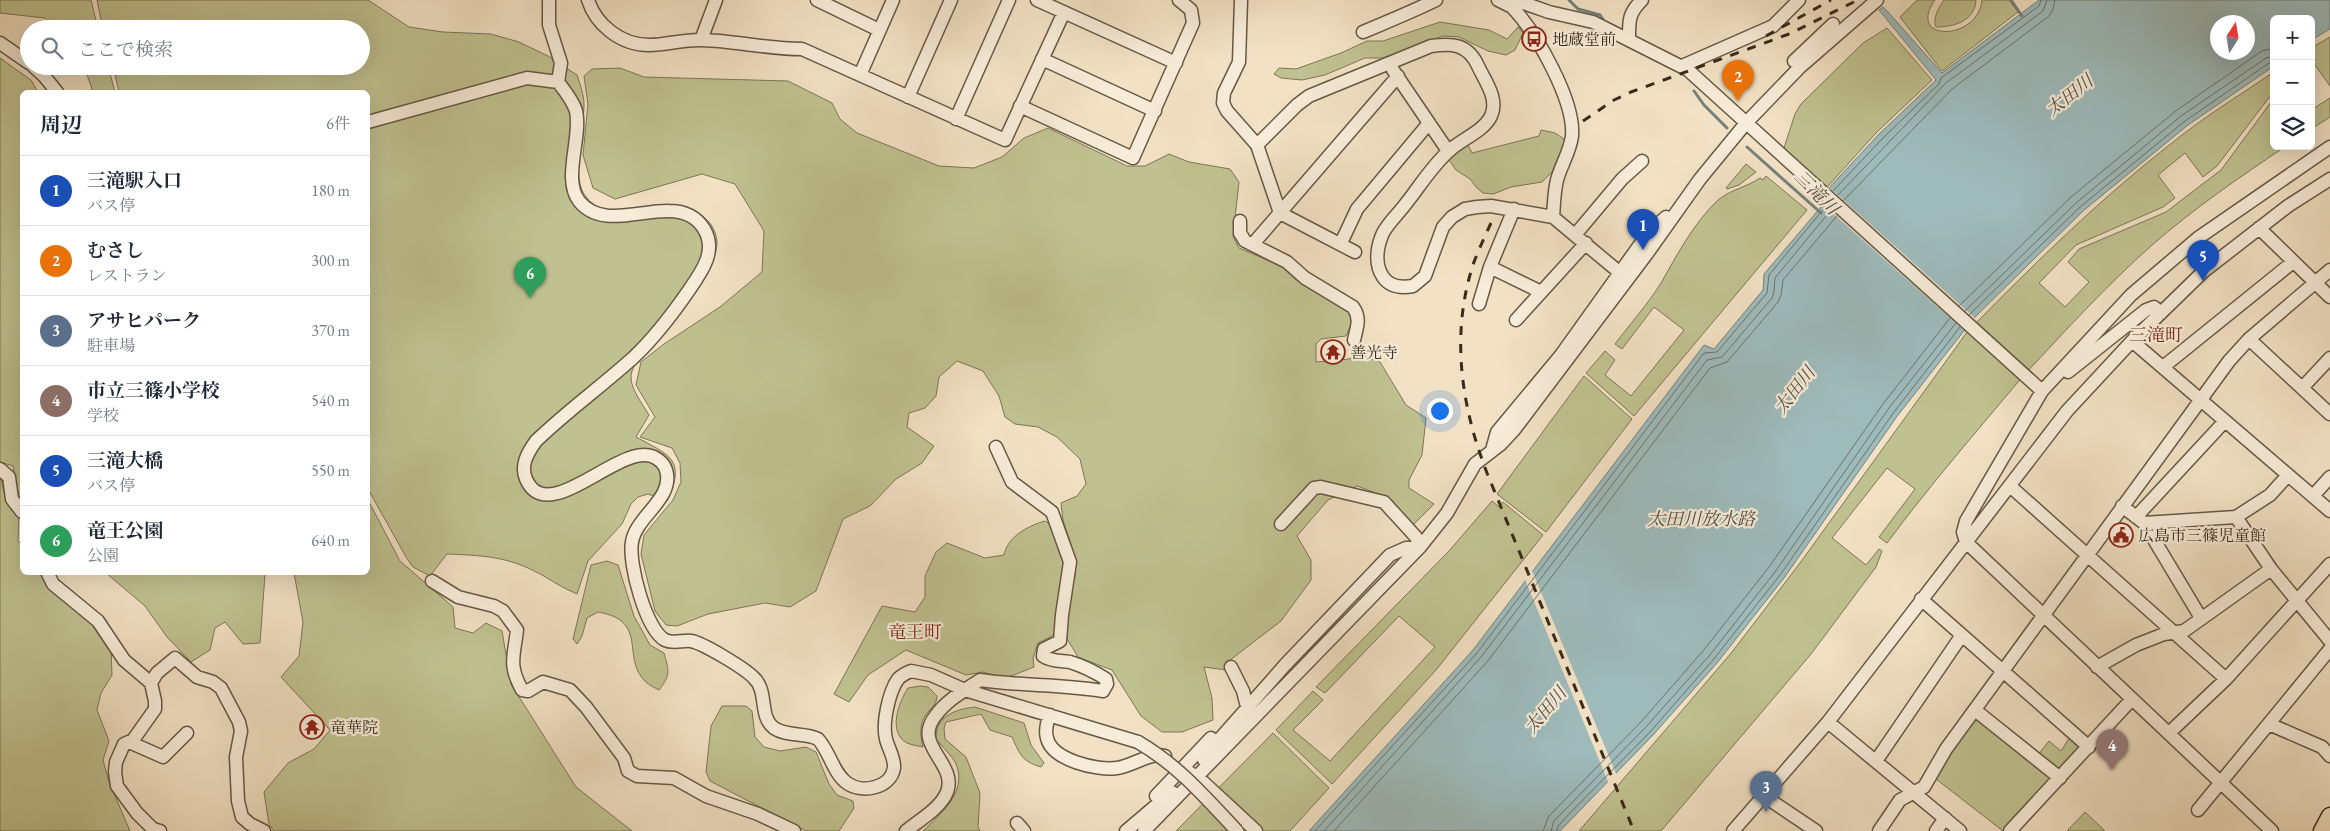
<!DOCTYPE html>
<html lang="ja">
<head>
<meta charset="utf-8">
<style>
  :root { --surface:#fff; --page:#f2f2f3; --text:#1f2937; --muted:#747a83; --line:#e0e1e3; --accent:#1a73e8 }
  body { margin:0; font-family:"EB Garamond","Noto Serif JP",serif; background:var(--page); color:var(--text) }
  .controls { position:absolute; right:15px; top:15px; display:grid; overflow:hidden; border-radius:8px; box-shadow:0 5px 20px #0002 }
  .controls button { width:45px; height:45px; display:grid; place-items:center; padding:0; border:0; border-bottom:1px solid var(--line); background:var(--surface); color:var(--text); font:25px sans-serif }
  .compass { position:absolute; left:2210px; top:15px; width:45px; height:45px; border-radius:50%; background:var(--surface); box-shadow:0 5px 20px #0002; rotate:12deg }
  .you { position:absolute; left:1439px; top:410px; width:18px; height:18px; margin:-12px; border:4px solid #fff; border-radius:50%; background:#1a73e8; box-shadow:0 0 0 8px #1a73e833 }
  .badge { display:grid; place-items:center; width:32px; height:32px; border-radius:50%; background:var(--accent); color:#fff; font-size:16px; font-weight:700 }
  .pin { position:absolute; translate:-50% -41px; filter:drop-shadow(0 1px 2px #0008) }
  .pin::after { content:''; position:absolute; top:26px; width:18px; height:15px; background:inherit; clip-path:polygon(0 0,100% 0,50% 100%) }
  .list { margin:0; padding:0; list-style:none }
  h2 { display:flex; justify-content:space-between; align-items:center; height:65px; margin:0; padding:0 20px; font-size:21px }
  h2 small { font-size:16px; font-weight:400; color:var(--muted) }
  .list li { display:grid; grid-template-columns:32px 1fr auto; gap:15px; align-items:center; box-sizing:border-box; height:70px; padding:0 20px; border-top:1px solid var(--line) }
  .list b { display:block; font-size:19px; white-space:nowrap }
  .list p { margin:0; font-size:16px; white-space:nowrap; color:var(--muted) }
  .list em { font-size:16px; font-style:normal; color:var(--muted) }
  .icon { flex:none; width:28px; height:28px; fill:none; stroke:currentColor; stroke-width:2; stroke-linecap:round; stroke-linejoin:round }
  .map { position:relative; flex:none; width:2330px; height:831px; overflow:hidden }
  .search { position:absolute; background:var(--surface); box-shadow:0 5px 20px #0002; left:20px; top:20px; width:350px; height:55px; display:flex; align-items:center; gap:12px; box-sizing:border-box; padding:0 18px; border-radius:28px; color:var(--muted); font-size:19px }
  .panel { position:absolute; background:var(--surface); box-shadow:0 5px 20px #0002; left:20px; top:90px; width:350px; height:485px; border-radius:8px }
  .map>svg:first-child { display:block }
  .green { fill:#c0c190; stroke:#7c7655 }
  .water { fill:#9ebbbc; stroke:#75817b; fill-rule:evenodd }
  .pier { fill:#f2e1c4 }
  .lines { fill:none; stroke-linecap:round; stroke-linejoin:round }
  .shore { stroke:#6b736b; stroke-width:1 }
  .stream { stroke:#75817b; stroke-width:3 }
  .minor-casing { stroke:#665844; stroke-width:15 }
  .major-casing { stroke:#382b1a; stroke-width:19 }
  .minor { stroke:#f7ecd9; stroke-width:12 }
  .major { stroke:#f2e1c4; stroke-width:16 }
  .rail { stroke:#382b1a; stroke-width:3; stroke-dasharray:9 9; stroke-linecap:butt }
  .minor-bridge-casing { stroke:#665844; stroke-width:15; stroke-linecap:butt }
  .minor-bridge { stroke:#f7ecd9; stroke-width:12 }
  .labels { text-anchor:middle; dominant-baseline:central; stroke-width:4.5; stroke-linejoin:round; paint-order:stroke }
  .poi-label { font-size:16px; fill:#382b1a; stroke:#f7ecd9; text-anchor:start }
  .water-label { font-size:18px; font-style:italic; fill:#524f42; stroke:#f7ecd9 }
  .neighbourhood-label { font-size:18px; fill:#7a1f14; stroke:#f7ecd9 }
</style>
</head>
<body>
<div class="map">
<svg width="2330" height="831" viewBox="0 0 2330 831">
  <rect width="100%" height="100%" fill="#f2e1c4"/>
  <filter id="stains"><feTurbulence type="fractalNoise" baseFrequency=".004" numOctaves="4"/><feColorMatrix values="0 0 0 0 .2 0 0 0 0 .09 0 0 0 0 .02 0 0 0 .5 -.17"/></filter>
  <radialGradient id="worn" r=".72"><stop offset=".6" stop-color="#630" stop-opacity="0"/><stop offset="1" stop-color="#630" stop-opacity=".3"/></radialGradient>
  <path class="green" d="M0,0H91L98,29H55L45,18L0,13Z
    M97,0H368L409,27L443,32L491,34L519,42L548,56L577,75C580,84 584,95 584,104C584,130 571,172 584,194C609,235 676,182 709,222C714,228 717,236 717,243C717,265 684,311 669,328C658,341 630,361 631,378C631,389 643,405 649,415L636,437C669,455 687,459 667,501L648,494L638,497L631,504L622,524L588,561L577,594C559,587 545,575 528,568C503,556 474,555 447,554L430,576L413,567L406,557L368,489V92H119L113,66H361V29H103Z
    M1917,0H1935C1905,42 1978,42 1982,0H2009L2018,12L1942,71L1900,17Z
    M1944,0H1976C1975,21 1954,27 1936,27C1932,19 1939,7 1944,0Z
    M1440,22L1489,30L1507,39L1518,27L1523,33L1515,50L1506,55L1488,51L1459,37L1443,36L1383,58H1365L1325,75L1302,80L1281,78L1274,74L1279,68L1296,69L1341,53L1367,41H1383Z
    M1887,28L1932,80L1877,132L1819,196L1783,151L1795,114L1801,104L1863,43Z
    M2330,37V86L2315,65L2311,68V48Z
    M0,58L31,80L38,92H22V500L17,492L13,466L3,463L0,466Z
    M84,66H108L115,92H93Z
    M620,68L644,77L788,81L832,103L840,119L857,133L939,166L974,168L1002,157L1024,138L1048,128L1127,166H1145L1169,154L1189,162L1230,169L1239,182L1233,236L1239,248L1281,266L1296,280L1351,312L1353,319L1346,336L1321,339L1316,344V362L1349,359L1361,355L1380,362L1406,405L1426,418L1422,455L1409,480V488L1434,504L1413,525L1381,495L1357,486L1328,500L1297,536L1311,560V580L1281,621L1225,664L1226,670L1204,667L1212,698L1213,720L1182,732H1162L1141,716L1112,670L1078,657L1066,637V614L1075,576V557L1063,520L1061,503L1077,496L1086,484L1080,459L1057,437L1038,427L1015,424L1005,417L999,396L983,371L957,361L939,377L936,396L925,408L909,413L907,427L934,446L922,463L896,479L870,506L843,519L816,591L790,607L765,603L708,614L677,626L666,625L655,611L641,554L644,535L673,500L681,482L680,463L672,448L640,437L655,417L636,385L641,362L664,344L720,307L762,272L764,231L735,184L702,174L615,199L593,188L583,155L588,104L584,76L592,69Z
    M2274,72V91L2217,166L2203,177L2185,153L2158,175L2175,198L2163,207L2076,245L2039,283L2065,307L2089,282L2068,262L2079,249L2166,212L2221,170L2274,98V146H2286C2240,177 2193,209 2151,246C2106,286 2066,330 2025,374L1973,326C2035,263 2098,201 2168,146C2201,119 2238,96 2274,72Z
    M2330,98V117L2311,129V110Z
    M1541,130L1555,133L1567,141L1557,167L1542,182L1511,187L1493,194L1483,193L1477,188L1470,179L1456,170L1449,160L1466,141L1472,153L1539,136Z
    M1746,164L1756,172L1739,185L1727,189L1726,188Z
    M1766,176L1807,210L1634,416L1586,373L1605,351L1615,360L1605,375L1631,396L1684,330L1654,307L1622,349L1615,344C1630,324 1648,304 1661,283C1677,255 1693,224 1717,201C1729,190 1747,187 1760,178L1763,180Z
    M1970,328L2023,376C1977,431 1930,485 1887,543L1879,537L1915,489L1887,468L1832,538L1866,565L1879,549L1882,551L1876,567L1811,654L1661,831H1579L1732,652L1800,563Z
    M1584,376L1632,419L1546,532L1497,494Z
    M0,474L5,496L19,515L18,541L22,545V572L44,573L96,624L111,648L112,675L101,693L97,710L109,741L103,760L109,782L130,831H0Z
    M368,500L400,561L453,607L455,628L473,633L486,623L502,631L511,684L576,787L632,831H274L269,824L264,792L288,763L314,749L330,730L281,677L299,656L303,622L294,573L368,572Z
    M1492,501L1499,507L1503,502L1543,535L1436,670L1332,784L1276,730L1313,691L1323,700L1293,730L1330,761L1435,647L1399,616L1325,693L1316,687L1449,551Z
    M1045,521L1056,528L1065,559L1058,629L1052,636L1038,643L1033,658L1034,667L1006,678L982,672L966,675L906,650L868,675L849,702L834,694L882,606L915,612L925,597V576L936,552L947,543L985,558L1004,555C1008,536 1028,526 1045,521Z
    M607,561L618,565L634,616L650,645L664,653C669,671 671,675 659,690C655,688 649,685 646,682C620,658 650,621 598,612L587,618L582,636L577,644L573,639L591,565Z
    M106,573H271L265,574L260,643L243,644L225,622L215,628L210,650L191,662L167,637L145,606Z
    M920,686L928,687L937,696C936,705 933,706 927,713C919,723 920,735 923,747C918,746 912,745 907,743C887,732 899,702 908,688Z
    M722,706H746L752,711L755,737L764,747L780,751L806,747L816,752L829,784L837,795L853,801L854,808L839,831H806L710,781L706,772L711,726Z
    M975,707L1024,723L1031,745L1044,763L1041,767C1021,761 1020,754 1012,737L990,730L981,714L946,722L944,728L945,739L966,757L980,793L978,827L980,831H923C940,814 968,792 956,764C952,755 942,747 936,739C935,716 956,709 975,707Z
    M1975,719H1981L2051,774L2050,779L2003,831L1936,779L1951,754Z
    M1273,733L1329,788L1290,831H1176Z
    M2070,737L2078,744L2079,750L2060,770L2056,769L2038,755L2049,741L2061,751Z
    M2085,812L2105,831H2067Z"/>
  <path class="water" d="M2039,0H2330V29L2311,40V19H2274V66L2188,125L2083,211L1974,318L1898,415L1784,578L1717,663L1653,735L1560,831H1309L1473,650L1704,345L1714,349L1763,290L1764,274L1821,207L1827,190L1879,134L1936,80L1879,10L1883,7L1889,13L1942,73ZM2218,22H2248V52H2218Z"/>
  <path class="pier" d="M1828,186L1976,319L1966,332L1820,202Z
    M1531,568L1617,776L1609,784L1524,577Z"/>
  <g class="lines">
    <path class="shore" d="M1833,191L1883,138L1939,84L1941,78L2039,6L2041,0
      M1838,195L1946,83L2043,11L2047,0
      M1843,201L1952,89L2049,16L2053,9L2055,0
      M1959,306L2071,197L2177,110L2262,51L2274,48
      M1965,311L2076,203L2181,116L2266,58L2274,56
      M1969,315L2080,207L2185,121L2269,63L2274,62
      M1315,831L1477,653L1704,353L1717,352L1767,293L1769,275L1826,206
      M1324,831L1481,657L1707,360L1722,357L1772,298L1774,292L1775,278L1831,210
      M1334,831L1487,662L1710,368L1727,362L1778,302L1781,295L1783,280L1837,216
      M1543,831L1549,816L1640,723L1703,651L1769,567L1883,404L1950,318
      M1551,831L1554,821L1645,728L1709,656L1775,572L1889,408L1956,323
      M1557,831L1558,826L1570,813L1650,732L1713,660L1780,575L1894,412L1960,327"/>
    <path class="stream" d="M1569,0L1578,9L1600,15L1604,21
      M2011,0L2022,16
      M1694,91L1704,105L1727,128
      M1747,147L1821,213"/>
    <g class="minor-casing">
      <path id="minor" d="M549,0V25L561,63L558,82
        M588,0C596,25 621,45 649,45C667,45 685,39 702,40C736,41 768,49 802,49L1005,140L1064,12
        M817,0L879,30
        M1037,0L1176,63
        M1241,0L1239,62L1224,93L1223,103L1227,111L1257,145L1280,213L1355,252
        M1498,0L1512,7
        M1514,0L1512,7C1536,32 1575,101 1572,136C1570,152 1561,165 1557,180C1554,192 1554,205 1553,217
        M1515,0L1549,12L1593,22L1688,70L2042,391
        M1363,32C1387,22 1411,12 1436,0
        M701,40L716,0
        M1629,40C1629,21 1628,14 1642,0
        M0,43L29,63
        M1042,59L1155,111
        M1794,61L1833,24
        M33,66L44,76L57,92
        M1682,66L1773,26L1799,0
        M1393,70L1448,151
        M860,75L893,0
        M908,97L951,0
        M1020,106L1133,158L1193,23L1191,10L1179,0
        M956,119L1009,0
        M368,122L527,78L558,82C565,91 573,101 576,111C582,137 562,179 579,201C600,228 640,210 669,211C683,211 696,216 704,229C718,252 700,274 687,293C671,316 654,338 634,357C602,386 567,411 536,441C528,452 520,465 526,479C548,529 620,441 654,457C660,460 664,463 666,470C675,498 636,516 632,542C628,563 646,630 665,640C673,644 683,640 691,641C703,643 744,668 753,677C769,691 758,716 774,728C787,737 804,732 818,739C830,752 833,773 847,783C862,794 891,788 894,768C895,758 888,748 886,739C882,723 889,692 898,679C902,675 906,673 911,671L931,675L965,690L1138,742
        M1257,145L1297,105L1309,96L1431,46C1453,43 1468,44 1478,66C1485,81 1499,99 1491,116C1484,131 1462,139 1450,150C1433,164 1418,189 1404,206C1398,214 1388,223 1383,233C1377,246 1374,264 1383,277C1390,287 1402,288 1413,286L1425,276L1443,227L1452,217L1465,209L1477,207L1491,206L1553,217L1619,272
        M1514,209L1490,267L1541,292
        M1240,221V233L1245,241L1287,262L1305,278L1353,307C1361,318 1357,327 1354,340
        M2259,228L2330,297
        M1575,235L1622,179L1642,161
        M1341,243L1357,209L1429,123
        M1253,244L1398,76
        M1479,304L1490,267
        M1516,320L1586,243
        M2249,339L2330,414
        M2132,341L2330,511
        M2163,367L2293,262
        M2068,372L2146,310L2154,307L2161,313
        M2302,388L2330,358
        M1492,450L1497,432L1561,355L1649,232L1666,217
        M0,469L9,477L12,499L22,512
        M2010,486L2226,679
        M2313,496L2330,477
        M2122,506L2144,523L2201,618
        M2136,517L2225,421
        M2236,517L2271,569L2330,641
        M2144,523L2236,517L2270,495L2288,475
        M47,572L53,584L98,621L124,660L151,683L155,701V709L133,740L124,744L116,762L115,772L117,786L137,813L153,829L160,831
        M432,581L458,597L494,606L503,611L517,630C514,657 508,664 522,690L528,691L543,682L570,690L586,707L624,758L628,771L637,776L674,778L706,796L758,814L794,831
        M1921,599L2089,747
        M1231,667L1243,691L1246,703
        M2097,667L2136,645L2164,634L2184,631L2271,569
        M151,683L157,673L175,658L197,677L213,682L221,688L239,722L241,731L236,757L238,801L242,817L250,824L264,831
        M1975,710L2060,778
        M1050,715C1047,722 1045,731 1047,738C1052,760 1097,771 1117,768C1133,766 1149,752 1165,756
        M1828,722L1960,831
        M2269,724L2322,747L2330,756
        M2169,733L2226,679L2330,564
        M129,742L163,757L187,733
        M1204,760L1211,749L1285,665L1390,555L1406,548L1420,547L1416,537L1384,502L1321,487L1314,488L1281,524
        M1876,761L1962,635
        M1189,772L1203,782L1256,831
        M1156,796L1211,738
        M1764,796L1816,831
        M2198,810L2330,649
        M1017,823L1024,831
        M906,831C918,821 941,808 947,792C958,763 911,745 936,715C947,700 965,690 980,680C1021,686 1062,684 1103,691L1107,684L1106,679C1095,672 1083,666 1070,662C1060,660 1052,662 1043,656L1044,649L1060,641L1062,615L1070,562L1052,512L1012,482L996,447
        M1126,831L1172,792
        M1144,831L1420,547L1447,513L1475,464L1501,444L1514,430L1646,255L1700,179L1746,123L1800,67L1877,0
        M1733,831L1828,722L2067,411L2132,341L2204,271L2288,206L2330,179
        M1879,831L1900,800L1924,787L1946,749L2229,361L2249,339L2330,270
        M1936,831L1945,818
        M2010,831L2132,699
        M2272,831L1966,542L1963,532L1966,521L2042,391L2131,295L2198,238L2330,147"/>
    </g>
    <g class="major-casing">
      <path id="major" d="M2322,831L2330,816"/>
    </g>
    <use href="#minor" class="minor"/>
    <use href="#major" class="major"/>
    <path class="rail" d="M1766,36L1831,0
      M1583,121L1614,100L1631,92L1789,34L1858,0
      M1491,223C1485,236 1479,249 1474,262C1450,333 1461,406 1487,473L1634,831"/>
    <g class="minor-bridge-casing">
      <path id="minor-bridge" d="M1138,742C1179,766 1205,797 1237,831"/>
    </g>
    <use href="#minor-bridge" class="minor-bridge"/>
  </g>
  <defs>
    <g id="bus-ring" transform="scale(1.25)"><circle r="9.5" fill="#f7ecd9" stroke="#8f2418" stroke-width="1.5"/><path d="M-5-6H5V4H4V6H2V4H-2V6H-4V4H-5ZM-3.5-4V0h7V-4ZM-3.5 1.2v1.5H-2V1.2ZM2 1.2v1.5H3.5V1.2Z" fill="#8f2418"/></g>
    <g id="temple-ring" transform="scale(1.25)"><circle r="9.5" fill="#f7ecd9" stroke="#8f2418" stroke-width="1.5"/><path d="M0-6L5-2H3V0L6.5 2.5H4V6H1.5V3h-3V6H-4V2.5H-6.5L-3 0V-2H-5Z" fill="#8f2418"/></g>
    <g id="civic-ring" transform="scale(1.25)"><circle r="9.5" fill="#f7ecd9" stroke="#8f2418" stroke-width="1.5"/><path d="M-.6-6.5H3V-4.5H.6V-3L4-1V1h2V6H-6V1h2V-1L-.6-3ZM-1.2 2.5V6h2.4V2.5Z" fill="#8f2418"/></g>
  </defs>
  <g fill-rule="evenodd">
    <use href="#bus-ring" x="1534" y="39"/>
    <use href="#temple-ring" x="1333" y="352"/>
    <use href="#civic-ring" x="2121" y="535"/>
    <use href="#temple-ring" x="312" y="727"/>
  </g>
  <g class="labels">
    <g class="poi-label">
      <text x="1552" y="39">地蔵堂前</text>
      <text x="1350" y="352">善光寺</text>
      <text x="2138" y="535">広島市三篠児童館</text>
      <text x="330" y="727">竜華院</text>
    </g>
    <g class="water-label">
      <text transform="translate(2069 95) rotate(-38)">太田川</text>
      <text transform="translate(1817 192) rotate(45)">三滝川</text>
      <text transform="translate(1794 390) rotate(-52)">太田川</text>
      <text x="1701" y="518">太田川放水路</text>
      <text transform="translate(1545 710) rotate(-50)">太田川</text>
    </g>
    <g class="neighbourhood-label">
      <text x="2156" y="334">三滝町</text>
      <text x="915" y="631">竜王町</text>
    </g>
  </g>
  <rect width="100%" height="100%" filter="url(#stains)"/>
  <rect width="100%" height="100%" fill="url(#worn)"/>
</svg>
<div class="controls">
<button>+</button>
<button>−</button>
<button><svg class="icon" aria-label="layers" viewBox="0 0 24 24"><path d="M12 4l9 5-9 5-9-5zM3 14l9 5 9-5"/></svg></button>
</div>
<svg class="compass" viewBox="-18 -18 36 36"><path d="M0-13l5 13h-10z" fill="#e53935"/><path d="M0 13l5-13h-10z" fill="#747a83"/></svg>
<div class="you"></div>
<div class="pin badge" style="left:1643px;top:250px;background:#1a4fb4">1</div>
<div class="pin badge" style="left:1738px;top:101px;background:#e8710a">2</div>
<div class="pin badge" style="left:1766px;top:812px;background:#5c6f8a">3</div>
<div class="pin badge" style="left:2112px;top:770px;background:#8d6e63">4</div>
<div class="pin badge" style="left:2203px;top:281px;background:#1a4fb4">5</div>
<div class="pin badge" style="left:530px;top:298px;background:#2e9e5b">6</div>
<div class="search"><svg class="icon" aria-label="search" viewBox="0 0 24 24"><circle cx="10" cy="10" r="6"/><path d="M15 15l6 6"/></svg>ここで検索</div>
<section class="panel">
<h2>周辺<small>6件</small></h2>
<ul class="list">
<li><span class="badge" style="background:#1a4fb4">1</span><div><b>三滝駅入口</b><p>バス停</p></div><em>180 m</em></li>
<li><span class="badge" style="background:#e8710a">2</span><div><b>むさし</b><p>レストラン</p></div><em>300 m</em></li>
<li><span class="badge" style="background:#5c6f8a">3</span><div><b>アサヒパーク</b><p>駐車場</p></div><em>370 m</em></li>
<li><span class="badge" style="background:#8d6e63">4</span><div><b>市立三篠小学校</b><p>学校</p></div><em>540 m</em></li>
<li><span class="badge" style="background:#1a4fb4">5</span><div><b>三滝大橋</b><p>バス停</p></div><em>550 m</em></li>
<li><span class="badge" style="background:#2e9e5b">6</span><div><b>竜王公園</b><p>公園</p></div><em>640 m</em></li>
</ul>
</section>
</div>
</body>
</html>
